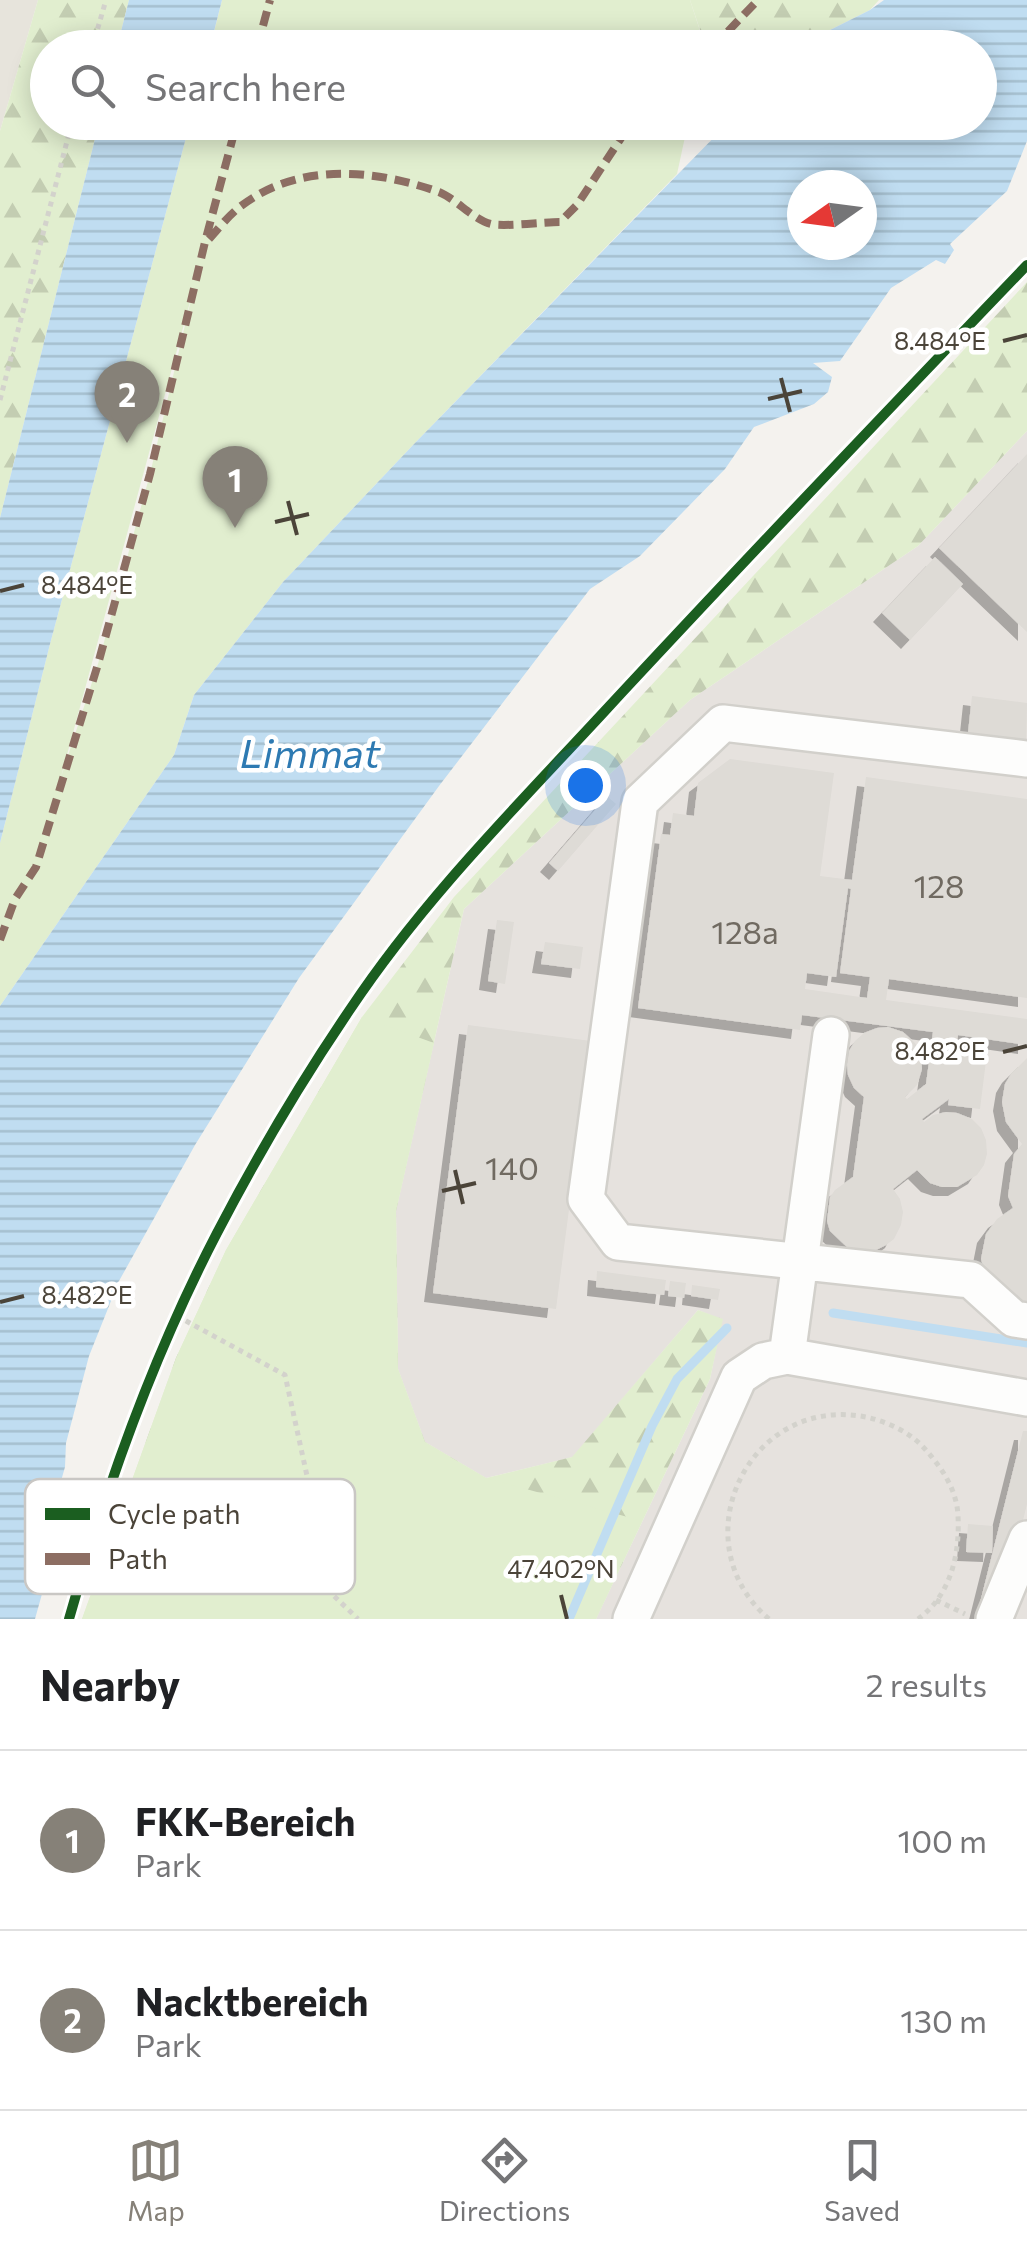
<!DOCTYPE html>
<html lang="en">
<head>
<meta charset="utf-8">
<style>
  :root { --surface:#fff; --page:#f2f2f2; --text:#202124; --muted:#757577; --line:#e0e0e0; --accent:#868178 }
  body { margin:0; font-family:Commissioner,sans-serif; background:var(--page); color:var(--text) }
  .compass { position:absolute; left:787px; top:170px; width:90px; height:90px; border-radius:50%; background:var(--surface); box-shadow:0 5px 25px #0003; rotate:256deg }
  .you { position:absolute; left:585px; top:785px; width:35px; height:35px; margin:-25px; border:8px solid #fff; border-radius:50%; background:#1a73e8; box-shadow:0 0 0 15px #1a73e833 }
  .badge { display:grid; place-items:center; width:65px; height:65px; border-radius:50%; background:var(--accent); color:#fff; font-size:32px; font-weight:700 }
  .pin { position:absolute; translate:-50% -82px; filter:drop-shadow(0 2px 5px #0008) }
  .pin::after { content:''; position:absolute; top:52px; width:35px; height:30px; background:inherit; clip-path:polygon(0 0,100% 0,50% 100%) }
  .list { margin:0; padding:0; list-style:none }
  h2 { display:flex; justify-content:space-between; align-items:center; height:130px; margin:0; padding:0 40px; font-size:42px }
  h2 small { font-size:32px; font-weight:400; color:var(--muted) }
  .list li { display:grid; grid-template-columns:65px 1fr auto; gap:30px; align-items:center; box-sizing:border-box; height:180px; padding:0 40px; border-top:2px solid var(--line) }
  .list b { display:block; font-size:38px; white-space:nowrap }
  .list p { margin:0; font-size:32px; white-space:nowrap; color:var(--muted) }
  .list em { font-size:32px; font-style:normal; color:var(--muted) }
  .icon { flex:none; width:55px; height:55px; fill:none; stroke:currentColor; stroke-width:2; stroke-linecap:round; stroke-linejoin:round }
  .map { position:relative; flex:none; width:1027px; height:1619px; overflow:hidden }
  .search { position:absolute; background:var(--surface); box-shadow:0 5px 25px #0003; left:30px; right:30px; top:30px; height:110px; display:flex; align-items:center; gap:25px; box-sizing:border-box; padding:0 35px; border-radius:55px; color:var(--muted); font-size:38px }
  .sheet { height:490px; background:var(--surface) }
  nav { display:flex; justify-content:space-around; align-items:center; box-sizing:border-box; height:140px; border-top:2px solid var(--line); background:var(--surface); font-size:28px; color:var(--muted) }
  nav a { display:grid; justify-items:center; gap:5px }
  nav .on { color:var(--accent) }
  .map>svg:first-child { display:block }
  .residential { fill:#e7e4dc }
  .industrial { fill:#e6e2de }
  .forest { fill:url(#forest-firs) }
  .park { fill:#e1eecf; fill-rule:evenodd }
  .water { fill:url(#water-rules); fill-rule:evenodd }
  .lines { fill:none; stroke-linecap:round; stroke-linejoin:round }
  .stream { stroke:#c0ddf1; stroke-width:9 }
  .building { fill:#dedbd6; fill-rule:evenodd; filter:url(#shadow) }
  .minor-casing { stroke:#d2d0cb; stroke-width:40 }
  .path { stroke:#d3d2cc; stroke-width:5; stroke-dasharray:5 5; stroke-linecap:butt }
  .minor { stroke:#fdfdfc; stroke-width:35 }
  .quiet { stroke:#8d6e63; stroke-width:8; stroke-dasharray:15 8; stroke-linecap:butt }
  .cycleway-casing { stroke:#fff; stroke-width:16 }
  .cycleway { stroke:#1b5e20; stroke-width:10 }
  .ticks { fill:none; stroke:#4b4439; stroke-width:4 }
  .labels { text-anchor:middle; dominant-baseline:central; stroke-width:9; stroke-linejoin:round; paint-order:stroke }
  .number-label { font-size:32px; fill:#706a61 }
  .water-label { font-size:40px; font-style:italic; fill:#2e7ab2; stroke:#fff }
  .key { fill:#fff; stroke:#c9c7c4; stroke-width:2.5 }
  .key-label { font-size:28px; fill:#4b4439 }
  .ticks-label { font-size:25px; text-anchor:middle; fill:#4b4439; stroke:#fff; stroke-width:9; stroke-linejoin:round; paint-order:stroke }
</style>
</head>
<body>
<div class="map">
<svg width="1027" height="1619" viewBox="0 0 1027 1619">
  <defs>
    <pattern id="forest-firs" width="22" height="20" patternUnits="userSpaceOnUse" patternTransform="scale(2.5)"><rect width="22" height="20" fill="#e1eecf"/><path d="M5 1l3.5 6h-7zM16 11l3.5 6h-7z" fill="#c3cdb2"/></pattern>
    <pattern id="water-rules" width="6" height="5" patternUnits="userSpaceOnUse" patternTransform="scale(2.5)"><rect width="6" height="5" fill="#c0ddf1"/><path d="M0 2.5h6" fill="none" stroke="#a6bfcf"/></pattern>
    <filter id="shadow"><feDropShadow dx="-9" dy="9" stdDeviation="0" flood-color="#0004"/></filter>
  </defs>
  <rect width="100%" height="100%" fill="#f4f2ee"/>
  <path class="residential" d="M0,0H38L0,131Z"/>
  <path class="industrial" d="M1027,431V1619H596L710,1379L722,1320L698,1310L573,1457L486,1478L425,1442L398,1369L396,1211L464,909L690,700L918,546Z"/>
  <path class="forest" d="M38,0H129L117,47L48,48V122L99,123L0,518V131Z
    M690,0H879L870,10L808,41L802,48L703,47L705,45Z
    M1027,282V431L918,546L690,700L464,909L396,1211L398,1369L425,1442L486,1478L572,1457L698,1310L723,1319L710,1379L596,1619H82L176,1358L226,1250L362,1017L454,897Z"/>
  <path class="park" d="M222,0H690L705,46V48H210Z
    M190,123H688L677,174L414,444L283,582L194,695L174,755L0,1006V843L50,644ZM193,291L150,474L98,664L61,777Z
    M362,1017L434,1043L396,1211L398,1369L425,1442L486,1478L642,1521L596,1619H82L176,1358L226,1250Z"/>
  <path class="water" d="M129,0H222L210,47H117Z
    M884,0H1027V141L1007,191L950,244L954,250L945,264L936,260L891,288L840,361L813,363L832,377L828,392L814,404L754,427L725,469L640,556L590,589L439,786L299,978L195,1145L119,1281L89,1356L66,1443L65,1467L55,1502L44,1517L57,1540L35,1619H0V1006L174,755L194,695L283,582L414,444L728,123L980,122V48L802,47L808,41L870,10ZM862,185V245H802V185Z
    M99,123H190L50,644L0,843V518Z"/>
  <g class="lines">
    <path class="stream" d="M833,1313L1027,1343
      M569,1619L652,1426L677,1379L727,1328"/>
  </g>
  <path class="building" d="M1027,454V632L939,548Z
    M935,557L963,584L910,640L882,613Z
    M972,696L1027,703L1026,749L967,742Z
    M730,759L834,773L820,876L852,880L866,777L1027,799V998L889,979L886,1000L1027,1019V1045L958,1035L956,1049L987,1053L980,1109L948,1105L949,1099L922,1119L924,1122L933,1115L946,1112L957,1113L972,1119L981,1128L986,1140L987,1154L984,1165L977,1175L957,1187H942L930,1183L917,1170L893,1189L900,1199L903,1212L901,1225L894,1239L886,1245L874,1251L861,1252L847,1247L830,1231L827,1221L830,1197L835,1190L853,1177L864,1097L854,1088L848,1075L847,1064L849,1051L855,1041L864,1033L877,1028L888,1027L903,1032L915,1043L921,1054L922,1069L917,1085L905,1097L907,1099L926,1084L933,1032L802,1015L800,1030L638,1008L661,834L670,835L673,813L694,816L698,783ZM848,888L851,889L840,973L870,977L867,998L805,989L807,973L836,977Z
    M607,796L616,804L558,871L549,863Z
    M497,920L514,922L505,984L488,981Z
    M545,942L583,947L580,969L541,964Z
    M468,1025L591,1041L556,1309L433,1293Z
    M1027,1058V1308L987,1280L981,1259L986,1234L997,1219L1013,1208L1008,1196L1014,1154L1022,1144L1006,1122L1002,1102L1005,1084L1011,1074Z
    M597,1271L666,1280L664,1295L596,1287Z
    M670,1281L686,1283L684,1298L668,1296Z
    M692,1285L720,1289L718,1300L691,1296Z
    M1023,1431H1027V1504L999,1619H976Z
    M968,1524L993,1526L992,1553L966,1552Z"/>
  <g class="lines">
    <g class="minor-casing">
      <path id="minor" d="M1027,759L723,723L640,802L586,1199L618,1242L971,1280L1014,1319L1027,1321
        M787,1356L831,1035
        M631,1619L739,1377L763,1361L787,1356L1027,1398
        M994,1619L1027,1539"/>
    </g>
    <path class="path" d="M92,48L106,0
      M0,400L72,122
      M177,1316L285,1375L333,1595L358,1619
      M936,1600L965,1614
      M769,1619C679,1542 748,1394 866,1417C888,1422 910,1432 925,1449C942,1468 957,1490 958,1516C960,1554 951,1595 918,1619"/>
    <use href="#minor" class="minor"/>
    <path class="quiet" d="M257,48L270,0
      M712,48L758,0
      M209,239C219,228 229,215 241,206C299,162 374,169 439,192C456,199 474,220 491,224C504,227 544,222 560,222L577,205L625,132L635,122
      M0,940L15,899L36,867L98,664L150,474L205,242L237,122"/>
    <g class="cycleway-casing">
      <path id="cycleway" d="M69,1619C106,1487 154,1354 217,1233C257,1156 302,1080 351,1008C423,900 515,808 603,713C743,562 885,413 1027,265"/>
    </g>
    <use href="#cycleway" class="cycleway"/>
  </g>
  <path class="ticks" d="M1003,341L1027,335M781,378L790,412M768,399L802,391M288,501L297,535M275,522L309,514M0,591L24,585M1003,1052L1027,1046M455,1170L463,1204M442,1191L476,1183M0,1302L24,1296M561,1595L567,1619"/>
  <g class="labels">
    <g class="number-label">
      <text x="939" y="885">128</text>
      <text x="745" y="931">128a</text>
      <text x="512" y="1167">140</text>
    </g>
    <g class="water-label">
      <text x="310" y="751">Limmat</text>
    </g>
  </g>
  <rect x="25" y="1479" width="330" height="115" rx="15" class="key"/>
  <rect x="45" y="1508" width="45" height="12" fill="#1b5e20"/>
  <rect x="45" y="1553" width="45" height="12" fill="#8d6e63"/>
  <g class="key-label">
    <text x="108" y="1524">Cycle path</text>
    <text x="108" y="1569">Path</text>
  </g>
  <g class="ticks-label">
    <text x="940" y="350">8.484°E</text>
    <text x="87" y="594">8.484°E</text>
    <text x="940" y="1060">8.482°E</text>
    <text x="87" y="1304">8.482°E</text>
    <text x="561" y="1578">47.402°N</text>
  </g>
</svg>
<svg class="compass" viewBox="-18 -18 36 36"><path d="M0-13l5 13h-10z" fill="#e53935"/><path d="M0 13l5-13h-10z" fill="#757577"/></svg>
<div class="you"></div>
<div class="pin badge" style="left:235px;top:528px">1</div>
<div class="pin badge" style="left:127px;top:443px">2</div>
<div class="search"><svg class="icon" aria-label="search" viewBox="0 0 24 24"><circle cx="10" cy="10" r="6"/><path d="M15 15l6 6"/></svg>Search here</div>
</div>
<section class="sheet">
<h2>Nearby<small>2 results</small></h2>
<ul class="list">
<li><span class="badge">1</span><div><b>FKK-Bereich</b><p>Park</p></div><em>100 m</em></li>
<li><span class="badge">2</span><div><b>Nacktbereich</b><p>Park</p></div><em>130 m</em></li>
</ul>
</section>
<nav>
<a class="on"><svg class="icon" aria-label="map" viewBox="0 0 24 24"><path d="M3 6l6-2 6 2 6-2v14l-6 2-6-2-6 2zM9 4v14M15 6v14"/></svg>Map</a>
<a><svg class="icon" aria-label="directions" viewBox="0 0 24 24"><path d="M12 3l9 9-9 9-9-9zM9 14v-3h6M13 9l2 2-2 2"/></svg>Directions</a>
<a><svg class="icon" aria-label="saved" viewBox="0 0 24 24"><path d="M7 4h10v16l-5-4-5 4z"/></svg>Saved</a>
</nav>
</body>
</html>
